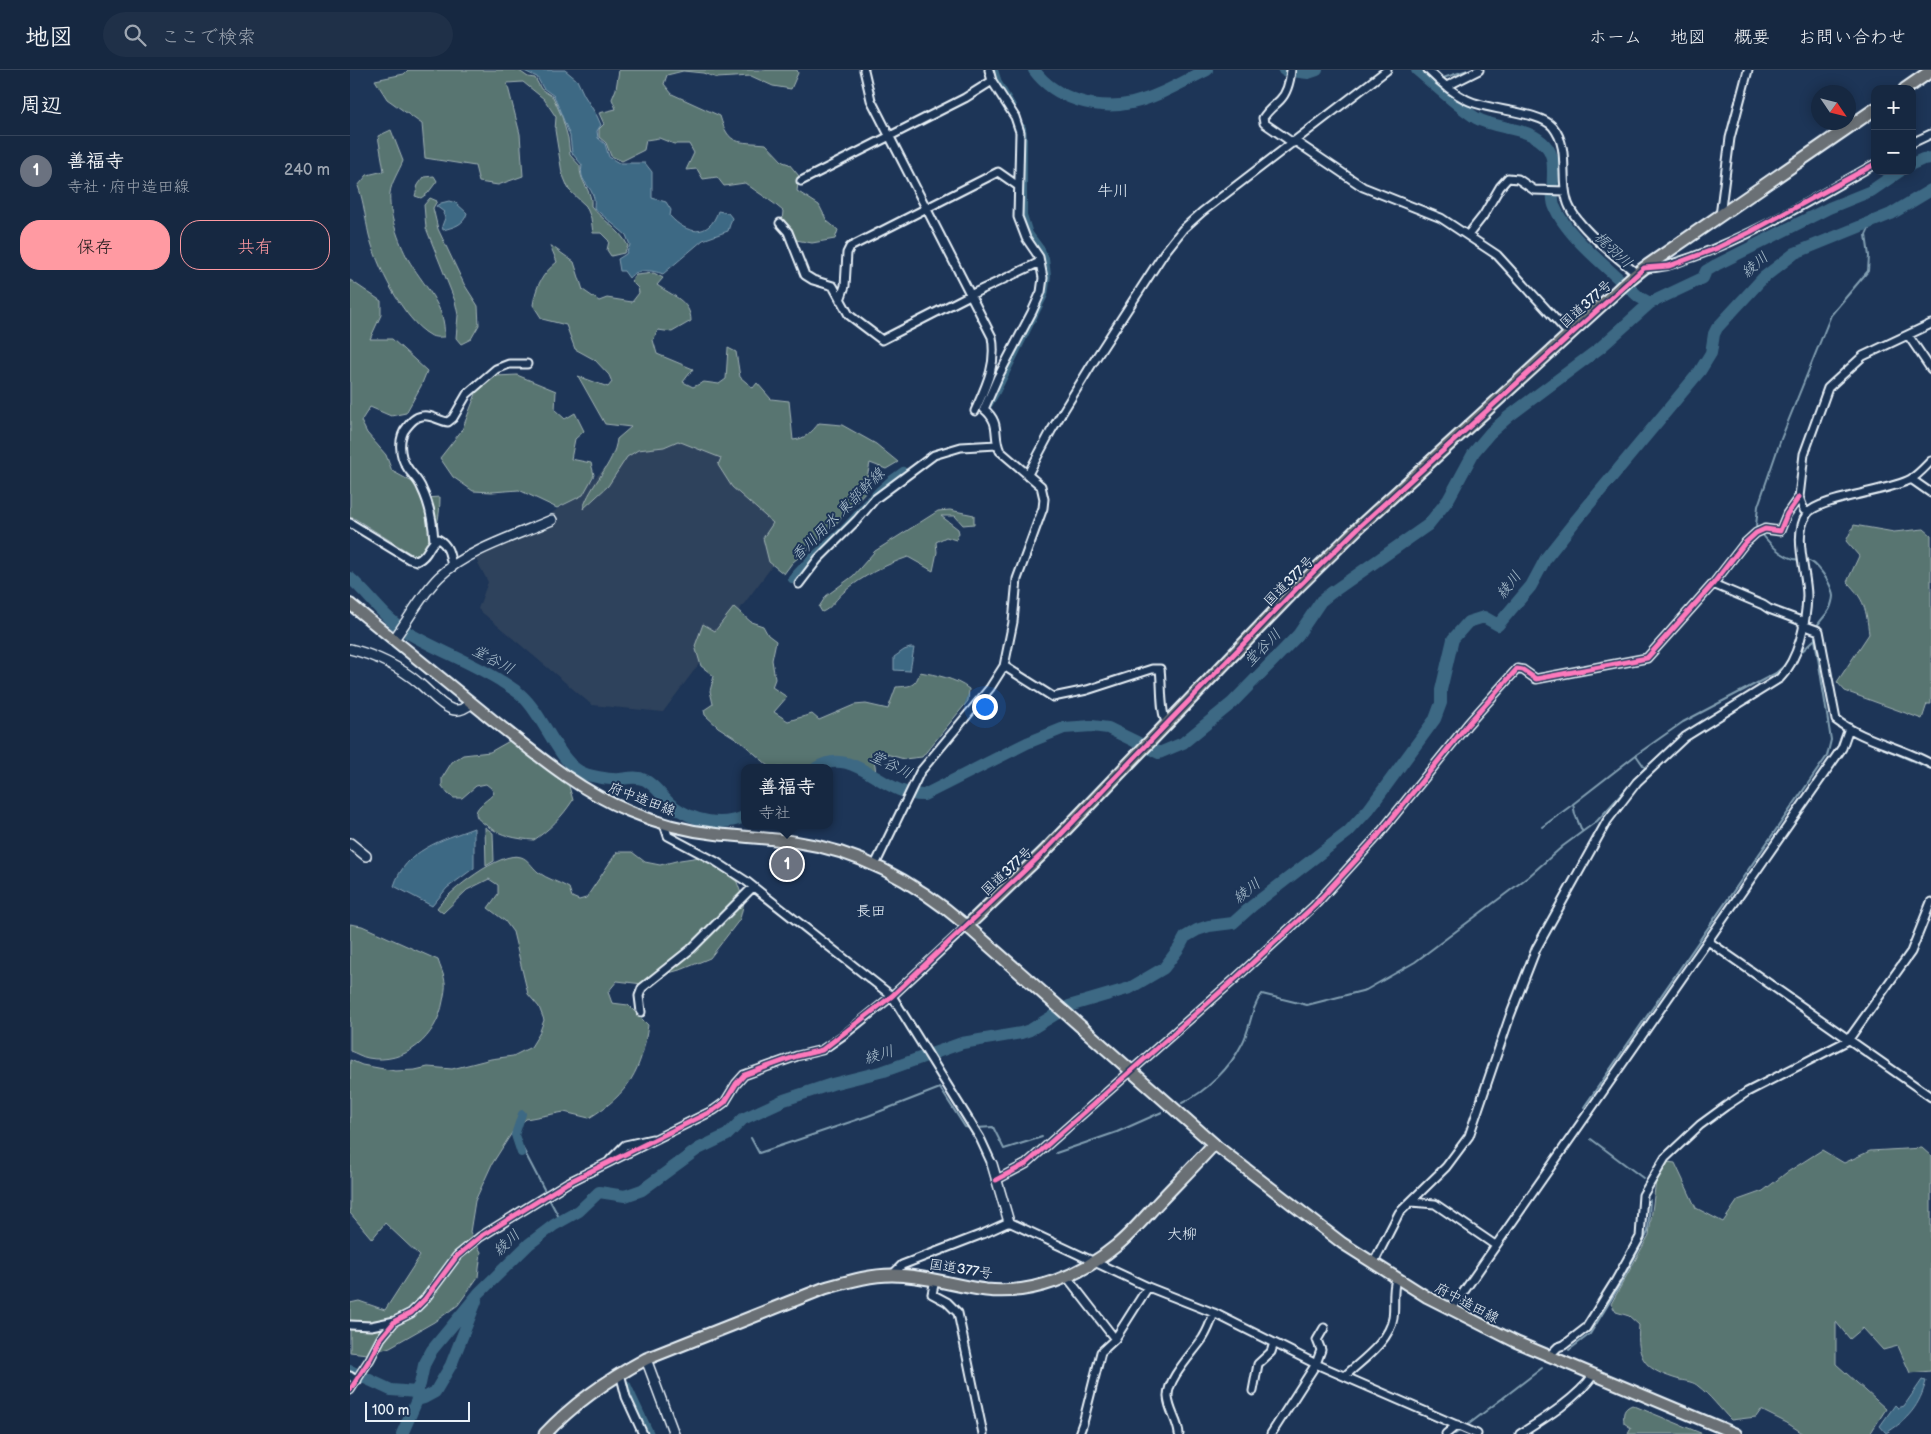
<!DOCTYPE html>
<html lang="ja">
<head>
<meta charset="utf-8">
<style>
  :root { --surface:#162841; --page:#1f3048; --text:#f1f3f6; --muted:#9ea6b1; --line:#35445a; --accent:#ff9aa2 }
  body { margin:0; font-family:"Balsamiq Sans","Klee One",sans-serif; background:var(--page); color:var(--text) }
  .controls { position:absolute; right:15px; top:15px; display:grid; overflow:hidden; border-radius:10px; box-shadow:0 2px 12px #0003 }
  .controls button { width:45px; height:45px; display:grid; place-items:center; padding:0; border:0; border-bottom:1px solid var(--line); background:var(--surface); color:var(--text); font:25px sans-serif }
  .compass { position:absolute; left:1461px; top:15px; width:45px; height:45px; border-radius:50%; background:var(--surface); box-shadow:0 2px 12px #0003; rotate:125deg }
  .scale { position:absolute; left:15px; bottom:12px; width:105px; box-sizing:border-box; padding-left:5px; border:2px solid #e8f1f8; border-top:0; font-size:14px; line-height:18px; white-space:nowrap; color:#e8f1f8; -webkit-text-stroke:4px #1d3557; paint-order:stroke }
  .you { position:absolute; left:634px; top:636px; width:18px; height:18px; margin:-12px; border:4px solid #fff; border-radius:50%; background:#1a73e8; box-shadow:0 0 0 8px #1a73e833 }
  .badge { display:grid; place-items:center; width:32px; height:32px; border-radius:50%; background:var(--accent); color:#fff; font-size:16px; font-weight:700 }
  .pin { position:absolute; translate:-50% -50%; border:2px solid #fff; box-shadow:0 1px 5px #0006 }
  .popup { position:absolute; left:391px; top:694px; width:92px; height:65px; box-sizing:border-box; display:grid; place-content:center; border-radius:10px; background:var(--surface); filter:drop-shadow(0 1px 4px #0005); font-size:16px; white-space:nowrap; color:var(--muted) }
  .popup b { font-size:19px; color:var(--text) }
  .popup::after { content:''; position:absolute; left:50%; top:100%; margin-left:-10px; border:10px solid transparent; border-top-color:var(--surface) }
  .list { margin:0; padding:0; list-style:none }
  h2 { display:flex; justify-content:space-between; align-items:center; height:65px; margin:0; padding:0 20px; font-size:21px }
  h2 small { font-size:16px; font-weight:400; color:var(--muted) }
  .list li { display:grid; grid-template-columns:32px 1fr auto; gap:15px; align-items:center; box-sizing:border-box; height:70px; padding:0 20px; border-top:1px solid var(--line) }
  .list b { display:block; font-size:19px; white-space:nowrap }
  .list p { margin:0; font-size:16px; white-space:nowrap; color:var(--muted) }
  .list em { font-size:16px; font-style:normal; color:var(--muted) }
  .actions { display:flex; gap:10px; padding:15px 20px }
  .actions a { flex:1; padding:11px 0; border:1px solid var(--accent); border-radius:20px; text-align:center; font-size:18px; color:var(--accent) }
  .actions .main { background:var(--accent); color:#111 }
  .icon { flex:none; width:28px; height:28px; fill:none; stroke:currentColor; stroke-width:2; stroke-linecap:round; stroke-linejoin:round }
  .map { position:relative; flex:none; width:1581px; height:1364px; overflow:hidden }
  header { display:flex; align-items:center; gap:30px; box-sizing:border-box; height:70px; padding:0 25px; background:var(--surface); border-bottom:1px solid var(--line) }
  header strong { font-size:24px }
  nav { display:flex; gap:28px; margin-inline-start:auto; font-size:18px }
  .search { width:350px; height:45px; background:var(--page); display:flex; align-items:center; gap:12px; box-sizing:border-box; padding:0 18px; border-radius:28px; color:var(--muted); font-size:19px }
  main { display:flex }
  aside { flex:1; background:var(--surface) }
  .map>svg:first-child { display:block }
  .built { fill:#2f425b }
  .green { fill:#597471; stroke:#a0b2b4 }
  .water { fill:#3e6984; stroke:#829fb2 }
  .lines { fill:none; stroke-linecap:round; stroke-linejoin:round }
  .stream { stroke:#829fb2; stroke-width:2 }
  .canal { stroke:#3e6984; stroke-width:8 }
  .river { stroke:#3e6984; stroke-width:12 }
  .minor-casing { stroke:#e8f1f8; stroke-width:11 }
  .tertiary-casing { stroke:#e8f1f8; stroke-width:12 }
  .primary-casing { stroke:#e8f1f8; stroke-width:14 }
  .trunk-casing { stroke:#e8f1f8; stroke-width:15 }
  .minor { stroke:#1d3557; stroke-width:7 }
  .tertiary { stroke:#1d3557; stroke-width:9 }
  .primary { stroke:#6a7074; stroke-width:10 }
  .trunk { stroke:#6a7074; stroke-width:11 }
  .cycleway-casing { stroke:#1d3557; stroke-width:8 }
  .cycleway { stroke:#fd7abc; stroke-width:5 }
  .labels { text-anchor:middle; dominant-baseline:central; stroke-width:4; stroke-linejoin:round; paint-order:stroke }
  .street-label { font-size:14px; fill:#e8f1f8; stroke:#1d3557 }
  .water-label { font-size:15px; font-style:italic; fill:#acc1cf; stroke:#1d3557 }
  .neighbourhood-label { font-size:15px; fill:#e8f1f8; stroke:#1d3557 }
  .quarter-label { font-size:16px; fill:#e8f1f8; stroke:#1d3557 }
</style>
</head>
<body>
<header>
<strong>地図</strong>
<div class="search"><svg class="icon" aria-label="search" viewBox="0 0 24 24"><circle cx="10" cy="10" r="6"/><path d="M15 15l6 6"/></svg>ここで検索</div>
<nav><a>ホーム</a><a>地図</a><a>概要</a><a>お問い合わせ</a></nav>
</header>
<main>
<aside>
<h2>周辺<small></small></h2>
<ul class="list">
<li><span class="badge" style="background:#6b7280">1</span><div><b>善福寺</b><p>寺社 · 府中造田線</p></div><em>240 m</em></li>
</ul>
<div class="actions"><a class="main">保存</a><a>共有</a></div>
</aside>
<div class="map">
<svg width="1581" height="1364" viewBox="0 0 1581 1364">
  <rect width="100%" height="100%" fill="#1d3557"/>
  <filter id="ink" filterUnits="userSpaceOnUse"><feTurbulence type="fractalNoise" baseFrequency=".02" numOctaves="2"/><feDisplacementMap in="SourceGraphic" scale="10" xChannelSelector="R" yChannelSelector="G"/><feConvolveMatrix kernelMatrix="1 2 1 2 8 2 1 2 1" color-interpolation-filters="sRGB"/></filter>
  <g filter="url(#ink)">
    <path class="built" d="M329,368L371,385L431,451L426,491L313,642L242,635L128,539L138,512L126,489L140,470L183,455L219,432L273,381Z"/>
    <path class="green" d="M58,0H168L178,7L185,8L191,19L203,27L212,47L218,68L220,85L230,96C229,112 243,121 241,136C252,150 270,159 278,176L274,183L261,186L257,180L259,171L251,163H243L241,148L236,136L219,120L212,103L205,60L206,47L194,29L173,12L157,13L170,64L173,106L148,115L129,112L125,96L75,88L72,54L37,29L25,10L54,4Z
      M269,0H447L448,3L441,19L423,16L401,6L367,8L353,3L333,1L317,5L314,14L322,24L370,46C379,77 388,71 416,74L433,92L439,94L449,106L447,121L469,135L477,151L488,160L485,169L462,173L446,170L432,151L433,141C421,130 408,123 395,113L374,116L367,107L353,109L347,99L336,100L344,83L339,74H324L309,68L296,70L294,80L272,91L261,86L256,73L249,67V59L254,54L249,43L266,39L262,29L266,19Z
      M41,60L53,91C49,101 41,113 40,123C38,142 49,173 58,189C71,212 98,238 94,267C90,267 84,268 80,265C53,250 26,194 19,165C15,148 14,132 8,116L17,105L34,101L28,66Z
      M84,106L87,111L78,123L71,128L65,126L68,115L74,107Z
      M80,128L87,131L83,138L88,159L114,214L128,236L129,255L121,269L111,274L106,268L108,245L105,231L76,158L74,135Z
      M200,175L224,192L233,220L249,231L257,228L282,232L289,223L288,218L281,211L286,205L304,203L313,208L307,215C321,225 341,231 341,251L322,262L308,260L303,270L307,284L343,299L333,312L343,317L354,312L369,314L376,309L378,278L386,282L390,307L403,318L407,313L421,329L439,331L443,370C455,369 462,362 469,353L492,355L526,374L548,392L536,399L520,393L517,407L518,419L479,461L442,493L434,504L419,492L413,468L423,453L382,417L368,395L371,388L328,371L314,377L288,380L277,387L258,416L233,439C240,414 264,395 267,369L281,357L255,354L228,306L258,317L262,312L259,305L245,290L225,279L216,255L192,249L183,235C186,216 192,204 207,192Z
      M0,210L31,231V245L20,269H42L77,301L71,316L56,343L41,346L20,337L11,351L17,363L36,385L42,401L66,414L74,428L90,427C90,448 86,465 75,484L63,485L4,448H0Z
      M167,305L206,321L205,340L215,349L225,343L234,361L225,369L221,389L241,393L244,405L233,425L207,438L169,420L142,422L123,421L103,407L90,388L112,360L127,321L146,306Z
      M600,440L624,445V454L613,455L605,446H591L608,459L609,463L606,470L596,467L586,472L587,482L583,501L558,487C535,495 513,506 495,521C487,527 481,539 472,542L469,537L476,526L503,506L525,481L588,441Z
      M1504,455L1544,462L1574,459L1581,465V634H1577L1572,649L1495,621L1487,612L1519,564C1516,539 1515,530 1497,512L1509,486L1496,471Z
      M384,537L401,552L413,556L418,565L426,571L422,590L425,609L422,617L437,627L424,642L438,651L462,644L469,650L504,635L516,634L538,639L546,617C561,616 565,617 570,602C586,605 605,608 619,619L618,631L572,687L554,689L536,684L521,683L525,695L526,704L507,693L486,689L461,698L420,697L390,671L368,657L355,645L354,640L363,634L360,621L364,606L351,596L345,576L353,554L365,561Z
      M163,669L218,713L223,730C212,747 200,759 184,770C166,769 151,766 136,755C132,752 126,749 126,743C127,735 140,729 144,723L141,718L136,714L126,716L112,728H104L98,724L92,716V708L102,692L113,685L140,682Z
      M135,757L143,763L144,791L136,796Z
      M267,782H282L295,792L310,795L330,790L350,787L371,798L387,812L394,832L390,849L360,888L333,899L308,906L293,914L267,911L258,922L262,933L278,935L298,955C292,999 279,1024 239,1048L214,1042L176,1049L163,1061L142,1094L125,1131L120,1162L131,1182L128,1207L108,1235L84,1252L40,1277L17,1284L0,1282V1233L9,1231L35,1240L70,1186L35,1153L22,1169L0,1143V990L12,995L45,1001L65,1000L78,997L102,999L141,989L163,986L181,977L189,964L194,950L189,937L178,924L163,862L155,851L138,838L148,824V815L139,809L117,820L93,843L87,838C98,822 151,780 171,787C178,789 182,797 188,802C197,809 209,812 219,818L222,827L229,830L236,828Z
      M0,854L12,856L88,890C90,897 94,904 95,912C96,918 94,925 93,931C87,967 55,995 18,988C12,987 6,983 0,981Z
      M1572,1078L1581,1086V1301L1560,1303L1548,1276L1533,1280L1513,1258L1500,1269L1486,1252V1294L1536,1339L1520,1364H1454L1437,1353L1411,1340L1406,1347L1381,1350C1370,1339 1360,1325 1348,1316C1344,1312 1336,1311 1330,1310C1296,1300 1286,1291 1289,1255L1279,1246L1266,1242L1261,1234L1299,1165L1306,1110L1317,1092L1325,1093L1346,1138L1373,1152L1388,1130L1413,1121L1436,1103L1472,1080L1494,1093L1520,1081Z
      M1282,1335L1353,1364H1278L1281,1358L1274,1353C1273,1343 1273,1339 1282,1335Z"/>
    <path class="water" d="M172,0H215L227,10L234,25L247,46L251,55L247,61L248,68L255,74L259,87L269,93H295L302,102V128L316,132L321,140L320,146C336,164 359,169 368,141L378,143L382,148L378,161L353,170L313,204C302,200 287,198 279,208L274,201H270L268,189L276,184L280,175L276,165L244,138C244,134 245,129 243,125C238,112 229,112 232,95L222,83L220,66L204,26L193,18L187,7Z
      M99,131L106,133L117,143C114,155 104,157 93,160L92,156L95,148L93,143L94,142L86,136L91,133Z
      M560,578H564L560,601L544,600V587L554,580Z
      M124,758V798L97,818L82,836L44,816C55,780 92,770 124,758Z
      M1572,1310L1576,1311C1570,1335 1558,1350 1536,1363L1530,1356L1545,1335L1548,1338L1554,1336Z"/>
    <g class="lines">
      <path class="stream" d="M1093,8L1118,0
        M1450,490C1431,489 1416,470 1406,456L1408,436L1431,369L1481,245L1518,201L1519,186L1516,165L1522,152
        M1455,490C1467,490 1482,515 1483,526C1483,529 1481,536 1480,538C1477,545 1469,551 1466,558
        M1446,587L1464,570
        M1515,670L1581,699
        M1192,757L1222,735
        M1232,761L1225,744L1223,734L1286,685
        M832,1033C856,1022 880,998 892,974C901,958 900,939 912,924L957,935L1016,920L1065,892L1178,807L1213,776L1247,751L1295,698L1286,685L1333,652L1426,603L1436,594
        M1234,1037L1477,686L1481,670L1465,569V562
        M626,1058L643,1057L654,1079L692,1067
        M401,1068L409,1083L518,1046L590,1018L615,1057L621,1058
        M1241,1069L1293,1108
        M167,1073L172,1077L196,1123
        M706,1083L767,1062L812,1042
        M198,1127L211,1151
        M1219,1280L1240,1264L1270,1215L1298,1162L1300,1130
        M1119,1354L1192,1298
        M1105,1364L1110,1361"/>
      <path class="canal" d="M644,0L648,13L662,36
        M639,334L646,322L694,225L697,206L695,189L691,180L679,164L673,145V68L672,58
        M442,509C456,491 473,479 490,463C513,441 524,420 553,401
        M171,1083L165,1065L172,1044
        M277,1315L300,1364"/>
      <path class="river" d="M684,0C705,29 747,41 782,33C808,27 832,12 857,0
        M934,0L958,3L967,0
        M1067,0C1085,15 1107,36 1126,48C1147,60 1179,56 1196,76C1209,89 1199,119 1204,135C1215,166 1264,203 1289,227L1300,233
        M1562,94L1573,89L1581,88
        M0,508C21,526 35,550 60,564C90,581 122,593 151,611C157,615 164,619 170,624C193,644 207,688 229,701C236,706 261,710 270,709C279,708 287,706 295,710C307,716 313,729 323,736C343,751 371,757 394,747
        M466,698C504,674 532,726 574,725L677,673L714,658L742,656L758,658L809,683L833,673L882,633L948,565L971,531L981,523L1078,455L1098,430L1124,382L1140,363L1158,347L1250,278L1300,233L1353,208L1356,201L1366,195L1479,138L1521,121L1550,101
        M0,1301L41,1320L66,1322
        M67,1330L74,1328L85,1322L101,1295L126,1231
        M52,1364L67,1330L66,1322L70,1314L74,1295L82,1280L129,1223L179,1174L204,1155L229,1141L249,1122L275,1126L292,1120L348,1079L377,1065L393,1049L434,1030L482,1014L534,1001L612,973L671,963L680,960L719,936L780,918L814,898L829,878L835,867L847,860L859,856L883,853L902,836L998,762L1019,739L1085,649L1091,633V620L1103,569L1118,552L1134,547L1148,555L1181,516L1196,488L1226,450L1350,301L1361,283L1364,264L1367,258L1413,208L1445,183L1541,144L1581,120"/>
      <g class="minor-casing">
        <path id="minor" d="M514,0L521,30L642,267C647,295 636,316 625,341
          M941,0C940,10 937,23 930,30C923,37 918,40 913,48L914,53L943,73
          M1078,0C1089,11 1103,23 1117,30C1139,41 1190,41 1203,57C1220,78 1210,106 1217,130C1223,155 1267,187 1287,204
          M1097,16L1129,0
          M945,71L1013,117L1091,148L1147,185L1219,264
          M1562,73L1581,64
          M451,111L615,28L642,11
          M1370,146L1380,68L1398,0
          M430,153L438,162L455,205L463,210L483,216L499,245L532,270L620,225L690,192
          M1118,165L1133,146L1150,117L1158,108L1168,109L1184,120L1215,121
          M1295,198C1316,198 1323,193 1343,187C1407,164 1466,127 1525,94
          M490,230L495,216L497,183L500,177L648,102L668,116
          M1558,265L1581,299
          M677,406L701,361L742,294L814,183L833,159L852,142L1037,0
          M1561,409L1581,423
          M1458,442L1454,440L1449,427L1454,384L1478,318L1513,286L1581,254
          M0,453L59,489L67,491C80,485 77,475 88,469C99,475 100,486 102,497
          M84,471C83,453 80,435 72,419C69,410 61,404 57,397C49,386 48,367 57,357C61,352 65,347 72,346C81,344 89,351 98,352L103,348L117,324L146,299L159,294H177
          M449,514L468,489L507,450L525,429L584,385L611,377L647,375
          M1363,514L1413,535L1419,539L1454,552
          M1453,555L1469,561L1486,650C1514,671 1551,677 1581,694
          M654,596L703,627L737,620L802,599H810C812,611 810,645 817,653
          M314,754L318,766L365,791L396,811L542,926L630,1068L642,1094
          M525,795L570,702L640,618L654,596L663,552L667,509L693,438L694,429L691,416L650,381C642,365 652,354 634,339L648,307L682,242L691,222L693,208L689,187L676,168L668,147L670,62L665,47L642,11L639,0
          M1358,871L1581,1027
          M291,942L289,926L292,918L341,879L402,818
          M260,1090L275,1075L302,1069
          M646,1110L676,1094L886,908L964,836L1026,768L1118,654L1167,599L1173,600L1186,609L1297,588L1363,514L1394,474L1406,463L1415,459L1430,461L1437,444L1449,427
          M1061,1132L1085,1134L1145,1175
          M1023,1194L1049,1143L1096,1097L1119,1066L1160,946L1186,879L1257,751L1287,712L1335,667L1430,608C1449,589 1456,553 1457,526C1457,502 1442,465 1457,444C1468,428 1541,421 1561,409C1568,405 1575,397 1581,391
          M542,1205L552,1195L635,1163L659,1152L798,1217L864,1243L966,1294L1127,1364
          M717,1207L765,1269
          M585,1210L582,1224L597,1232L608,1243L633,1364
          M1101,1240L1492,678L1499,658
          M0,1255L21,1256L45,1251
          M1199,1286L1208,1277L1214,1275L1236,1258L1266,1210L1290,1167L1293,1125L1315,1088L1350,1055L1376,1036L1397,1022L1495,972L1499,969L1561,882L1581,832
          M270,1303L276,1327L293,1364
          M0,1306L7,1311
          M995,1306C1012,1290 1039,1272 1043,1248C1045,1235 1042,1222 1046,1209
          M0,1320L20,1289L31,1268L45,1251L61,1243L75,1229L107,1186L130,1167L217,1113L364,1040L375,1032L386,1014L394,1005L447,986L472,980L495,964L542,926L617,856
          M903,1321L908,1294L921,1282L924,1273
          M729,1364L733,1353L751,1282L765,1269L798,1217
          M829,1364C828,1351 819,1341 818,1327C817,1309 843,1283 853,1268C858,1260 861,1252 864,1243
          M921,1364L966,1294L971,1280L967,1270L974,1258
          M1096,1364L1107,1355
          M1170,1364C1194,1349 1228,1328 1244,1304"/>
      </g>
      <g class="tertiary-casing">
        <path id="tertiary" d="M44,569C59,549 71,525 89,507C116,481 167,465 202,450
          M0,579C25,585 50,597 70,614C79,621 90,635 101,639C108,642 116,638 122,633
          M0,773L16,786
          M642,1094L659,1152
          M296,1289L324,1364"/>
      </g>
      <g class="primary-casing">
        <path id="primary" d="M0,534C48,573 96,612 144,651C187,685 228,720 279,741C307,753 336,761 366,764C393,767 419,768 446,772C510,781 568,814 617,856
          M864,1074L992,1173L1077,1227L1166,1272L1386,1364"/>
      </g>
      <g class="trunk-casing">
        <path id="trunk" d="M1555,19L1581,1
          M195,1364C224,1333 259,1309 296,1289L475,1218C497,1212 519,1205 542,1205C574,1205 605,1216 636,1220C683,1225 730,1206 766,1176C782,1163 795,1147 809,1132C827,1113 846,1094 864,1074L617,856L694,782L948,517L1010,456L1280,209L1294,198L1525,39"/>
      </g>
      <use href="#minor" class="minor"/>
      <use href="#tertiary" class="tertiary"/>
      <use href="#primary" class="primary"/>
      <use href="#trunk" class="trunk"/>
      <g class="cycleway-casing">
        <path id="cycleway" d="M646,1110L676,1094L886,908L964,836L1026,768L1118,654L1167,599L1173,600L1186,609L1297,588L1363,514L1394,474L1406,463L1415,459L1430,461L1437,444L1449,427
          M0,1320L20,1289L31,1268L45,1251L61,1243L75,1229L107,1186L130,1167L217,1113L364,1040L375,1032L386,1014L394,1005L447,986L472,980L542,926L694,782L948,517L1010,456L1294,198L1319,196L1365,179L1400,162L1525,94"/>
      </g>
      <use href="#cycleway" class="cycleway"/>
    </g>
  </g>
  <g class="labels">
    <g class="street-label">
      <text transform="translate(1236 234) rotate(-42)">国道377号</text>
      <text transform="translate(939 511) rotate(-45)">国道377号</text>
      <text transform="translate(292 729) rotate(21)">府中造田線</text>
      <text transform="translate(657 801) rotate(-43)">国道377号</text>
      <text transform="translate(611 1199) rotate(9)">国道377号</text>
      <text transform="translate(1117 1233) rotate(28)">府中造田線</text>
    </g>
    <g class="water-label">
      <text transform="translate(1263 180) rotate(43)">梶羽川</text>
      <text transform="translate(1405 195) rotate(-41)">綾川</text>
      <text transform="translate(488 445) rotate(-45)">香川用水 東部幹線</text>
      <text transform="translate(1159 515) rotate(-52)">綾川</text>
      <text transform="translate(913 578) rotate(-46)">堂谷川</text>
      <text transform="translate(143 590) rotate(28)">堂谷川</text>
      <text transform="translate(541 695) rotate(26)">堂谷川</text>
      <text transform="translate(897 821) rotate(-38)">綾川</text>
      <text transform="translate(529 985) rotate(-16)">綾川</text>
      <text transform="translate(157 1173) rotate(-43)">綾川</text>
    </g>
    <g class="neighbourhood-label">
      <text x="521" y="841">長田</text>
      <text x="832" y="1164">大柳</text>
    </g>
    <g class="quarter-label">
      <text x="763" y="121">牛川</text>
    </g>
  </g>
</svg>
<div class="controls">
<button>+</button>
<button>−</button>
</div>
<svg class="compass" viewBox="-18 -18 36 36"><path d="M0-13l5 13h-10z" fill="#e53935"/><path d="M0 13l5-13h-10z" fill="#9ea6b1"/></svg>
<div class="scale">100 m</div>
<div class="you"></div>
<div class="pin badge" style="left:437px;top:794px;background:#6b7280">1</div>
<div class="popup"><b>善福寺</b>寺社</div>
</div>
</main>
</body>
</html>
